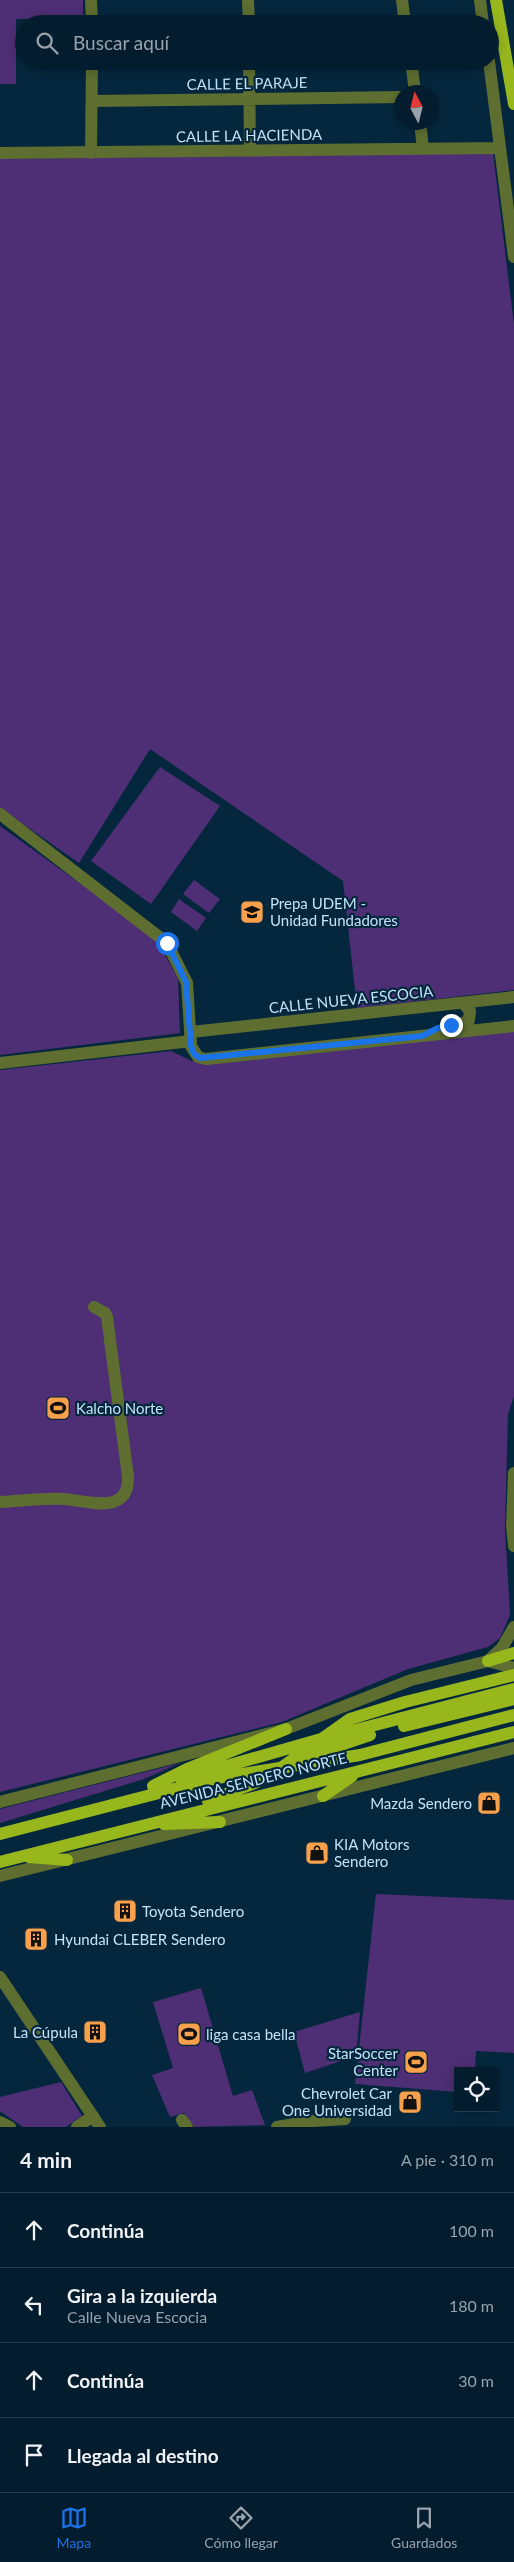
<!DOCTYPE html>
<html lang="es">
<head>
<meta charset="utf-8">
<style>
  :root { --surface:#041d2e; --page:#122a3a; --text:#f1f3f6; --muted:#97a2aa; --line:#253b4a; --accent:#1a73e8 }
  body { margin:0; font-family:Lato,sans-serif; background:var(--page); color:var(--text) }
  .controls { position:absolute; right:15px; bottom:15px; display:grid; overflow:hidden; border-radius:0px; box-shadow:0 2px 12px #0003 }
  .controls button { width:45px; height:45px; display:grid; place-items:center; padding:0; border:0; border-bottom:1px solid var(--line); background:var(--surface); color:var(--text); font:25px sans-serif }
  .compass { position:absolute; left:394px; top:85px; width:45px; height:45px; border-radius:50%; background:var(--surface); box-shadow:0 2px 12px #0003; rotate:353deg }
  .stop { position:absolute; width:15px; height:15px; margin:-11px; border:4px solid #1a73e8; border-radius:50%; background:#fff }
  .stop.end { background:#1a73e8; border-color:#fff; box-shadow:0 1px 5px #0008 }
  .list { margin:0; padding:0; list-style:none }
  h2 { display:flex; justify-content:space-between; align-items:center; height:65px; margin:0; padding:0 20px; font-size:21px }
  h2 small { font-size:16px; font-weight:400; color:var(--muted) }
  .list li { display:grid; grid-template-columns:32px 1fr auto; gap:15px; align-items:center; box-sizing:border-box; height:75px; padding:0 20px; border-top:1px solid var(--line) }
  .list b { display:block; font-size:19px; white-space:nowrap }
  .list p { margin:0; font-size:16px; white-space:nowrap; color:var(--muted) }
  .list em { font-size:16px; font-style:normal; color:var(--muted) }
  .icon { flex:none; width:28px; height:28px; fill:none; stroke:currentColor; stroke-width:2; stroke-linecap:round; stroke-linejoin:round }
  .map { position:relative; flex:none; width:514px; height:2127px; overflow:hidden }
  .search { position:absolute; background:var(--surface); box-shadow:0 2px 12px #0003; left:15px; right:15px; top:15px; height:55px; display:flex; align-items:center; gap:12px; box-sizing:border-box; padding:0 18px; border-radius:28px; color:var(--muted); font-size:19px }
  .sheet { height:365px; background:var(--surface) }
  nav { display:flex; justify-content:space-around; align-items:center; box-sizing:border-box; height:70px; border-top:1px solid var(--line); background:var(--surface); font-size:14px; color:var(--muted) }
  nav a { display:grid; justify-items:center; gap:2px }
  nav .on { color:var(--accent) }
  .map>svg:first-child { display:block }
  .green { fill:#4e2e75 }
  .lines { fill:none; stroke-linecap:round; stroke-linejoin:round }
  .minor { stroke:#5e6e30; stroke-width:12 }
  .major { stroke:#98b71d; stroke-width:12 }
  .route { stroke:#1a73e8; stroke-width:6 }
  .labels { text-anchor:middle; dominant-baseline:central; stroke-width:4.5; stroke-linejoin:round; paint-order:stroke }
  .street-label { font-size:15px; fill:#c3e2fa; stroke:#05273d }
  .poi-label { font-size:15px; fill:#c3e2fa; stroke:#05273d; text-anchor:start }
</style>
</head>
<body>
<div class="map">
<svg width="514" height="2127" viewBox="0 0 514 2127">
  <rect width="100%" height="100%" fill="#05273d"/>
  <path class="green" d="M0,0H83V18L16,19V84H0Z
    M493,153L514,325V990L357,1008L343,881L150,749L79,863L0,808V159Z
    M160,767L220,806L151,904L91,861Z
    M0,826L156,938L178,979L180,1033L0,1055Z
    M194,880L220,899L209,913L183,894Z
    M179,899L206,918L197,931L171,912Z
    M514,1031V1396L508,1414L505,1529L510,1615L500,1638L488,1647L408,1669L282,1722L0,1792V1070L171,1051L192,1061Z
    M180,1763L144,1779L0,1823V1809Z
    M376,1894L514,1900V2053L476,2051L475,2071H458V2092L355,2084Z
    M201,1988L233,2096L252,2090L265,2125L194,2127L184,2113L170,2117L152,2075L173,2068L153,2002Z
    M360,2012L356,2056L305,2073L294,2032Z
    M61,2082L82,2116L66,2127H23L0,2111V2097Z"/>
  <g class="lines">
    <path class="minor" d="M91,0L92,24
      M248,0L249,24
      M402,0L405,24
      M480,0L483,24
      M249,61L250,151
      M411,61L415,92
      M489,61L514,257
      M92,101L402,97
      M420,122L423,149
      M0,153L499,148
      M91,153L92,61
      M0,814L167,943L187,983L191,1046L198,1057L206,1059L514,1026
      M450,1025L461,1024L469,1020L470,1011L463,1003
      M191,1032L514,997
      M0,1063L191,1041
      M514,1473L512,1526L514,1546
      M0,1502C21,1501 42,1498 63,1499C85,1500 129,1517 128,1477L107,1317L105,1313L94,1307
      M488,1661L502,1648L514,1627
      M0,1802L286,1729L411,1680L488,1661L514,1668
      M0,1876L514,1748
      M0,1977L100,2127
      M182,2120L187,2127
      M0,2122L10,2127
      M77,2127L93,2116
      M277,2127L312,2121L345,2119"/>
    <path class="major" d="M496,0L514,104
      M488,1661L514,1653
      M404,1726L514,1699
      M299,1759L370,1735
      M181,1779L321,1739L514,1689
      M153,1786L187,1769L286,1729
      M323,1796L352,1776
      M208,1801L255,1783L281,1768L350,1719L405,1702L514,1675
      M164,1824L220,1822
      M0,1834L217,1778L360,1755L514,1715
      M29,1857L67,1860
      M0,1862L514,1732"/>
  </g>
  <g class="lines">
    <path class="route" d="M167,943L186,982L191,1046L194,1054L200,1058L422,1036L438,1028L451,1025"/>
  </g>
  <defs>
    <g id="university-square" transform="scale(1.25)"><rect x="-9" y="-9" width="18" height="18" rx="4" fill="#f8a04b" stroke="#05273d"/><path d="M0-5L7-2L0 1L-7-2ZM-4 1L0 2.5L4 1V4Q0 6-4 4Z" fill="#111"/></g>
    <g id="stadium-square" transform="scale(1.25)"><rect x="-9" y="-9" width="18" height="18" rx="4" fill="#f8a04b" stroke="#05273d"/><path d="M0-5a6.5 5 0 1 0 0 10a6.5 5 0 1 0 0-10ZM-3.5-1.8h7v3.6h-7Z" fill="#111"/></g>
    <g id="shop-square" transform="scale(1.25)"><rect x="-9" y="-9" width="18" height="18" rx="4" fill="#f8a04b" stroke="#05273d"/><path d="M-5-2.5h2.3a2.7 3.5 0 0 1 5.4 0H5L5.5 6h-11ZM-1.5-2.5h3a1.5 2.3 0 0 0-3 0Z" fill="#111"/></g>
    <g id="building-square" transform="scale(1.25)"><rect x="-9" y="-9" width="18" height="18" rx="4" fill="#f8a04b" stroke="#05273d"/><path d="M-4-6H4V6H1V3H-1V6H-4ZM-2.5-4.3h1.7v1.8h-1.7ZM.8-4.3h1.7v1.8H.8ZM-2.5-1h1.7V.8h-1.7ZM.8-1h1.7V.8H.8Z" fill="#111"/></g>
  </defs>
  <g fill-rule="evenodd">
    <use href="#university-square" x="252" y="912"/>
    <use href="#stadium-square" x="58" y="1408"/>
    <use href="#shop-square" x="489" y="1803"/>
    <use href="#shop-square" x="317" y="1853"/>
    <use href="#building-square" x="125" y="1911"/>
    <use href="#building-square" x="36" y="1939"/>
    <use href="#building-square" x="95" y="2032"/>
    <use href="#stadium-square" x="189" y="2034"/>
    <use href="#stadium-square" x="416" y="2062"/>
    <use href="#shop-square" x="410" y="2102"/>
  </g>
  <g class="labels">
    <g class="street-label">
      <text transform="translate(247 83) rotate(-1)">CALLE EL PARAJE</text>
      <text transform="translate(249 135) rotate(-1)">CALLE LA HACIENDA</text>
      <text transform="translate(351 999) rotate(-6)">CALLE NUEVA ESCOCIA</text>
      <text transform="translate(253 1780) rotate(-14)">AVENIDA SENDERO NORTE</text>
    </g>
    <g class="poi-label">
      <text x="270" y="903">Prepa UDEM -<tspan x="270" dy="17">Unidad Fundadores</tspan></text>
      <text x="76" y="1408">Kalcho Norte</text>
      <text x="472" y="1803" text-anchor="end">Mazda Sendero</text>
      <text x="334" y="1844">KIA Motors<tspan x="334" dy="17">Sendero</tspan></text>
      <text x="142" y="1911">Toyota Sendero</text>
      <text x="54" y="1939">Hyundai CLEBER Sendero</text>
      <text x="78" y="2032" text-anchor="end">La Cúpula</text>
      <text x="206" y="2034">liga casa bella</text>
      <text x="398" y="2053" text-anchor="end">StarSoccer<tspan x="398" dy="17">Center</tspan></text>
      <text x="392" y="2093" text-anchor="end">Chevrolet Car<tspan x="392" dy="17">One Universidad</tspan></text>
    </g>
  </g>
</svg>
<div class="controls">
<button><svg class="icon" aria-label="locate" viewBox="0 0 24 24"><circle cx="12" cy="12" r="6"/><path d="M12 2v4M12 18v4M2 12h4M18 12h4"/></svg></button>
</div>
<svg class="compass" viewBox="-18 -18 36 36"><path d="M0-13l5 13h-10z" fill="#e53935"/><path d="M0 13l5-13h-10z" fill="#97a2aa"/></svg>
<div class="stop" style="left:167px;top:943px"></div>
<div class="stop end" style="left:451px;top:1025px"></div>
<div class="search"><svg class="icon" aria-label="search" viewBox="0 0 24 24"><circle cx="10" cy="10" r="6"/><path d="M15 15l6 6"/></svg>Buscar aquí</div>
</div>
<section class="sheet">
<h2>4 min<small>A pie · 310 m</small></h2>
<ul class="list">
<li><svg class="icon" aria-label="ahead" viewBox="0 0 24 24"><path d="M12 20V5M6 11l6-6 6 6"/></svg><div><b>Continúa</b></div><em>100 m</em></li>
<li><svg class="icon" aria-label="left" viewBox="0 0 24 24"><path d="M17 20v-9H6M10 6l-5 5 5 5"/></svg><div><b>Gira a la izquierda</b><p>Calle Nueva Escocia</p></div><em>180 m</em></li>
<li><svg class="icon" aria-label="ahead" viewBox="0 0 24 24"><path d="M12 20V5M6 11l6-6 6 6"/></svg><div><b>Continúa</b></div><em>30 m</em></li>
<li><svg class="icon" aria-label="arrive" viewBox="0 0 24 24"><path d="M6 21V4h12l-3 4 3 4H6"/></svg><div><b>Llegada al destino</b></div></li>
</ul>
</section>
<nav>
<a class="on"><svg class="icon" aria-label="map" viewBox="0 0 24 24"><path d="M3 6l6-2 6 2 6-2v14l-6 2-6-2-6 2zM9 4v14M15 6v14"/></svg>Mapa</a>
<a><svg class="icon" aria-label="directions" viewBox="0 0 24 24"><path d="M12 3l9 9-9 9-9-9zM9 14v-3h6M13 9l2 2-2 2"/></svg>Cómo llegar</a>
<a><svg class="icon" aria-label="saved" viewBox="0 0 24 24"><path d="M7 4h10v16l-5-4-5 4z"/></svg>Guardados</a>
</nav>
</body>
</html>
